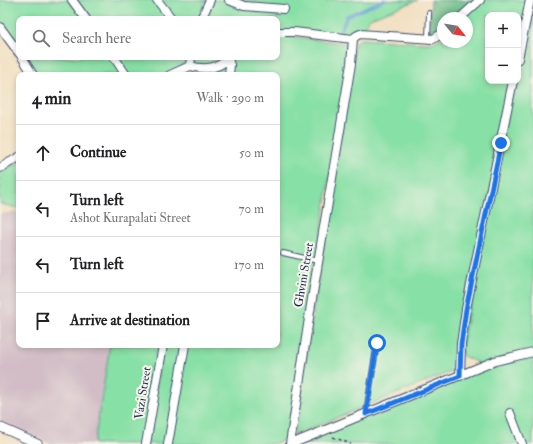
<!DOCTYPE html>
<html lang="en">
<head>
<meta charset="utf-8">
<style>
  :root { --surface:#fff; --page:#f6f6f6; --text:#202124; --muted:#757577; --line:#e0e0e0 }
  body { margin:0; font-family:"IM FELL Double Pica",serif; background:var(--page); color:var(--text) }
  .controls { position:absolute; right:12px; top:12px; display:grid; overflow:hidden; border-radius:8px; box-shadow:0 2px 6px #0003 }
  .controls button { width:36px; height:36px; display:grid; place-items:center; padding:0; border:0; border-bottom:1px solid var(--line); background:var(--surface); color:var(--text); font:20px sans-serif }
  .compass { position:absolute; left:437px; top:12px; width:36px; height:36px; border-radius:50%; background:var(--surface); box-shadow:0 2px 6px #0003; rotate:120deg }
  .stop { position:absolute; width:12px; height:12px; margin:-9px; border:3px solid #1a73e8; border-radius:50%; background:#fff }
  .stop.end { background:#1a73e8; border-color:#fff; box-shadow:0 1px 4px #0008 }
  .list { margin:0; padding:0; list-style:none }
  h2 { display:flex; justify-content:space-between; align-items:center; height:52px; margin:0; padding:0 16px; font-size:17px }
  h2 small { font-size:13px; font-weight:400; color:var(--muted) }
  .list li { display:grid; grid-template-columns:26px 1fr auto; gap:12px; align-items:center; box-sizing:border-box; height:56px; padding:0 16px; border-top:1px solid var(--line) }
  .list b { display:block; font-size:15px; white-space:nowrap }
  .list p { margin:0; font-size:13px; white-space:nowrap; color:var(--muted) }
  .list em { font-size:13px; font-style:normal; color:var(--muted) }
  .icon { flex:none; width:22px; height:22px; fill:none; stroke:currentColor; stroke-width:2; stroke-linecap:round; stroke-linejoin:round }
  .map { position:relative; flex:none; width:533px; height:444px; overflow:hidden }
  .search { position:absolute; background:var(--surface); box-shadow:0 2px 6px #0003; left:16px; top:16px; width:264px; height:44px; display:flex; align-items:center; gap:10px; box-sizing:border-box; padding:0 14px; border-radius:8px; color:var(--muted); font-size:15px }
  .panel { position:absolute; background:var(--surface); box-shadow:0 2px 6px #0003; left:16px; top:72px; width:264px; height:276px; border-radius:8px }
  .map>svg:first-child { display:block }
  .industrial { fill:#d2bdc6 }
  .green { fill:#87e0a5; stroke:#518882 }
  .forest { fill:#6dbe8a; stroke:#447674 }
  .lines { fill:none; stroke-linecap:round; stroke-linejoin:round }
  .stream { stroke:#699fd6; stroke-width:3 }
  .service-casing { stroke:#3b496c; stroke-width:6 }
  .minor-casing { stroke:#3b496c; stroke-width:10 }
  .path { stroke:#3b496c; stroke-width:1.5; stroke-dasharray:3 3; stroke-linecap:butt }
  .service { stroke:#fff; stroke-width:4 }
  .minor { stroke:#fff; stroke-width:8 }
  .route { stroke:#1a73e8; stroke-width:5 }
  .labels { text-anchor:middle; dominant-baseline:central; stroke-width:4; stroke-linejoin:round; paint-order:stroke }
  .street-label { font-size:12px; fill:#1b2f5e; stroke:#f7f3e8 }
</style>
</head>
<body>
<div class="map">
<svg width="533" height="444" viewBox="0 0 533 444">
  <rect width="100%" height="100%" fill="#f7f3e8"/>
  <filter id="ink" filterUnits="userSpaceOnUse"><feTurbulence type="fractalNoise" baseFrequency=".025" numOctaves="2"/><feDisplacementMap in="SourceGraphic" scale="8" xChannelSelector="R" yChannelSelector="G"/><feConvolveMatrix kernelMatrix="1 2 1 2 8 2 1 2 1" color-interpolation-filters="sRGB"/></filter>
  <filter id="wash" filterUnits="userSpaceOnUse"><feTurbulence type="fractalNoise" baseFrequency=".012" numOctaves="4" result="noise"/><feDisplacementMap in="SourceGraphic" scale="16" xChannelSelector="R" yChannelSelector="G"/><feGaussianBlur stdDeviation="0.9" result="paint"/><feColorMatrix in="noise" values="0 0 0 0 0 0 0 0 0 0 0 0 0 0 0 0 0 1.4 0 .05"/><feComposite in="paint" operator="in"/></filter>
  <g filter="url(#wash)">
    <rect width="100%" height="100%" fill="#f1debe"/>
    <path class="industrial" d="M19,211V345H110L94,444H51L0,421V214Z"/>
    <path class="green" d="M0,0H206L198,19H19V48L0,24Z
      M210,0H418L370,18L360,34L356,36L277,32V19H201Z
      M484,0H527L518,46V15H488V81H511L458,369L294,435L355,43L358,40L362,39L423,43H432L443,37V42H467V18H464Z
      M533,0V444H291L482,365L463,356L461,344L513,81H518V59Z
      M277,37H293L350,44L290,438L273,444H170L186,345H277V75H207L209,69L190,66L191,57H277Z
      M26,57H188L186,63L164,75H37Z
      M19,161V208L0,204V172Z
      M110,345H160L144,444H94Z
      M163,345H185L168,444H146Z"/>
    <path class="forest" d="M431,0H480L460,18H443V33L428,39Z"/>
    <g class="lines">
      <path class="stream" d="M341,30L347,16L384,0"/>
    </g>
  </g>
  <g filter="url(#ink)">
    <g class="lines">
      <g class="service-casing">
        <path id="service" d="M428,38L429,13
          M283,253L318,261
          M366,413L377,343"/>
      </g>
      <g class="minor-casing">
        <path id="minor" d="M72,0L86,19
          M157,0L172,19
          M229,0L244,6L284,9
          M460,18L480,0
          M201,19L210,0
          M0,27L19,53
          M277,32H294L353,39L356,36L360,34L433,39L443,33
          M22,57L33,75
          M114,57L126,75
          M228,59L230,65L229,75
          M518,59L530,0
          M190,66L191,57
          M170,75L190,66C204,70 219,69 230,57
          M0,168L19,157
          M460,376L461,344L466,309L513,81
          M510,413L522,444
          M0,427L38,444
          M146,444L163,345
          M168,444L185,345
          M290,444L311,305L351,64L353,39
          M291,444L495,361L533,352"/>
      </g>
      <path class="path" d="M333,437L351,444"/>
      <use href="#service" class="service"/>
      <use href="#minor" class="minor"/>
    </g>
  </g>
  <g class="lines" filter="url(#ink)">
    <path class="route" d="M377,343L366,414L460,376L461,344L466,309L501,143"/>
  </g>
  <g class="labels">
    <g class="street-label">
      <text transform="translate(304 275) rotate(-80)">Ghvini Street</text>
      <text transform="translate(143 393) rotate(-81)">Vazi Street</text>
    </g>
  </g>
</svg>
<div class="controls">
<button>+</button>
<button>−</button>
</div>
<svg class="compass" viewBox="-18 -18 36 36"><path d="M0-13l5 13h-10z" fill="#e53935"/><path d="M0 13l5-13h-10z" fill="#757577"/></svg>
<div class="stop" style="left:377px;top:343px"></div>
<div class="stop end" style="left:501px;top:143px"></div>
<div class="search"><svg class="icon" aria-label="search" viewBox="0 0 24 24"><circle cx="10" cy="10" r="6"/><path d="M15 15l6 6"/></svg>Search here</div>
<section class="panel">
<h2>4 min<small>Walk · 290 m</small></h2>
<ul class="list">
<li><svg class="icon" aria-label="ahead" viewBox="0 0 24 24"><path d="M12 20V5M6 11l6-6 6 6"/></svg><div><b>Continue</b></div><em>50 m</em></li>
<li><svg class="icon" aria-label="left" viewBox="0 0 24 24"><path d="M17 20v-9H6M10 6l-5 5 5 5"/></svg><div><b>Turn left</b><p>Ashot Kurapalati Street</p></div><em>70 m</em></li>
<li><svg class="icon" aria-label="left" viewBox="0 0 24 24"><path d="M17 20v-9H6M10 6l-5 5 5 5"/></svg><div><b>Turn left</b></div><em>170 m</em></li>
<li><svg class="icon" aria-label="arrive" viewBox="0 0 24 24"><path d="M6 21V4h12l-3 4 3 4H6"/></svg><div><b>Arrive at destination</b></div></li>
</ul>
</section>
</div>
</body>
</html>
